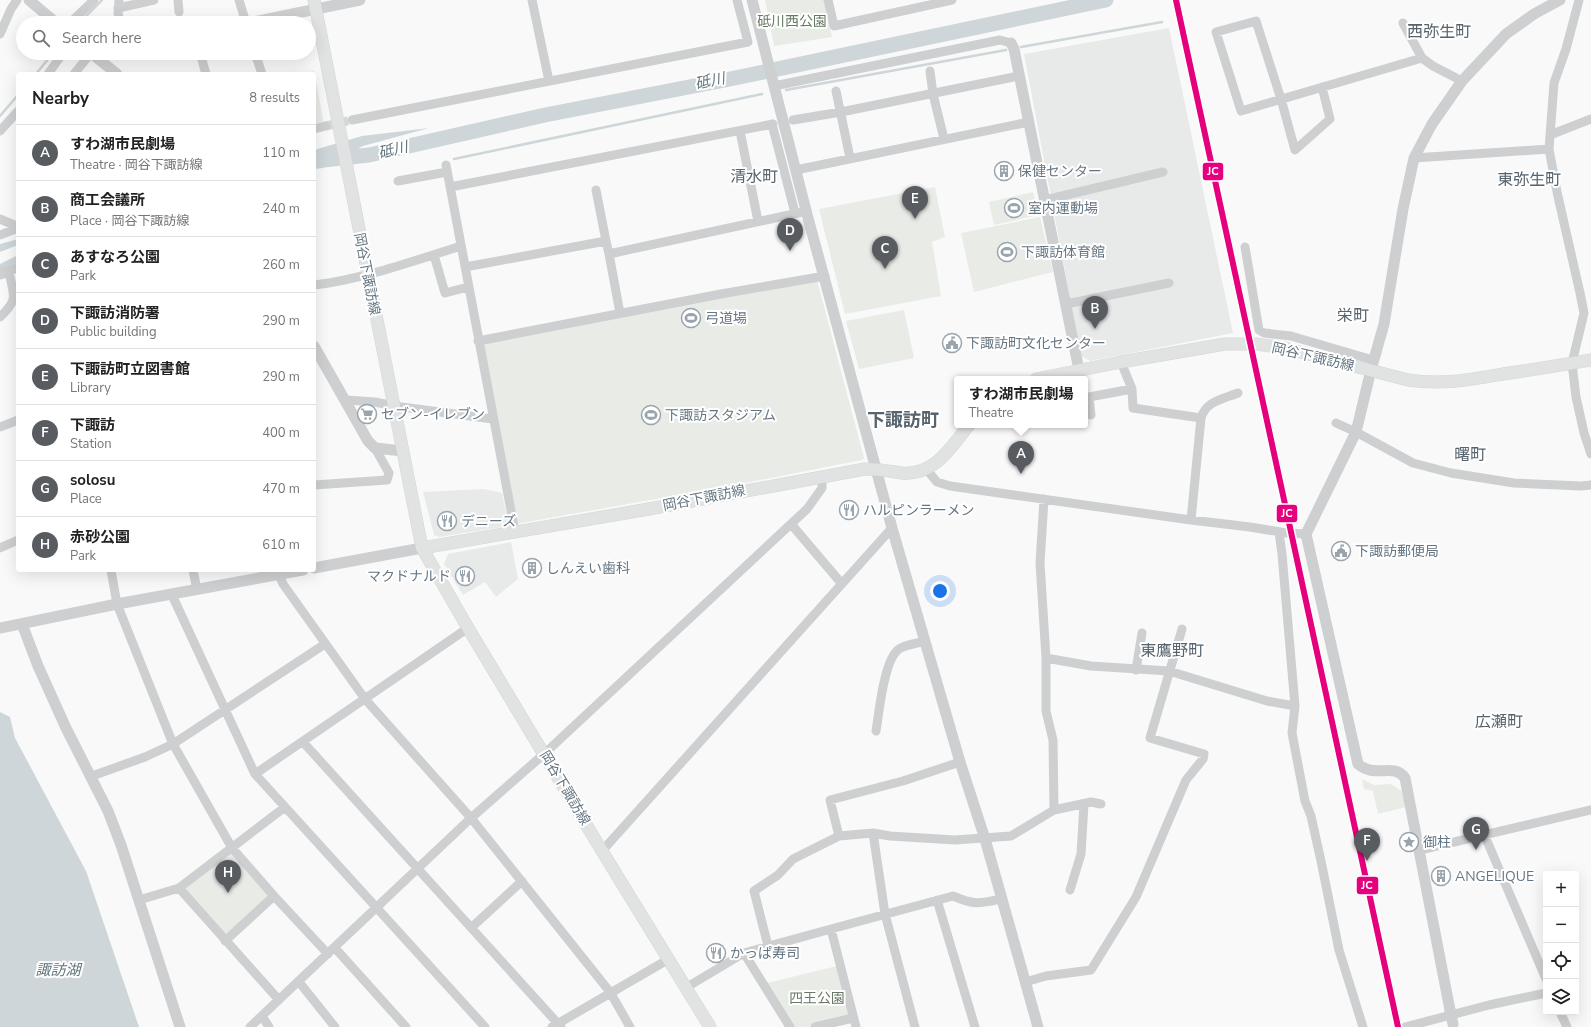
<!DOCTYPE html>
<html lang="en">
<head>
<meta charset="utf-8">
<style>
  :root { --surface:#fff; --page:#f6f6f6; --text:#222; --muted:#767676; --line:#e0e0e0; --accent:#585c60 }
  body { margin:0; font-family:"Nunito Sans","Noto Sans JP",sans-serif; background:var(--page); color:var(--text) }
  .controls { position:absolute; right:12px; bottom:12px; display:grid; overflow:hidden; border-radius:4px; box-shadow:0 4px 16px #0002 }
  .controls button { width:36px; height:36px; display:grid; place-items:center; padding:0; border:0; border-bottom:1px solid var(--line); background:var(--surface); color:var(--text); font:20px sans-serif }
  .you { position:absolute; left:940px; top:591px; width:14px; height:14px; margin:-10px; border:3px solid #fff; border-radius:50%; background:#1a73e8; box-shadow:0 0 0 6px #1a73e833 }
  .badge { display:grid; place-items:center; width:26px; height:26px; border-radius:50%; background:var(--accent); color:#fff; font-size:13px; font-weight:700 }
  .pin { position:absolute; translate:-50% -33px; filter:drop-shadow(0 1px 2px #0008) }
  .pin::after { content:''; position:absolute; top:21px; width:14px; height:12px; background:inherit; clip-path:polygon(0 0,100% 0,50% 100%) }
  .popup { position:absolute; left:954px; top:376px; width:134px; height:52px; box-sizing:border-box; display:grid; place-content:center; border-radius:4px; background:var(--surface); filter:drop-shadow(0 1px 3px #0005); font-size:13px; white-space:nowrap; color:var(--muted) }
  .popup b { font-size:15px; color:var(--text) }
  .popup::after { content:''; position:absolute; left:50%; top:100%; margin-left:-8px; border:8px solid transparent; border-top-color:var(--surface) }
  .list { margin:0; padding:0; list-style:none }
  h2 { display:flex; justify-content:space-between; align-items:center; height:52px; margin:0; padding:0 16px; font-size:17px }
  h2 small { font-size:13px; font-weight:400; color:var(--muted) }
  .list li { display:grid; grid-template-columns:26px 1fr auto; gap:12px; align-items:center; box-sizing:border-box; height:56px; padding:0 16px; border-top:1px solid var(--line) }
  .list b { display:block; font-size:15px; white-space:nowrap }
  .list p { margin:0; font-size:13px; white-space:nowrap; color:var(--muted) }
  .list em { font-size:13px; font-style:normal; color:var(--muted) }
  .icon { flex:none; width:22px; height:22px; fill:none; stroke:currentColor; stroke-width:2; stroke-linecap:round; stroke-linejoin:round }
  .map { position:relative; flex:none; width:1591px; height:1027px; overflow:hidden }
  .search { position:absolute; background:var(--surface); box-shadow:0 4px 16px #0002; left:16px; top:16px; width:300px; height:44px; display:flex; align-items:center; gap:10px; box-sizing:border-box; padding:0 14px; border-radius:22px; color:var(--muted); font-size:15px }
  .panel { position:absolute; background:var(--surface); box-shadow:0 4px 16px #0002; left:16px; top:72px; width:300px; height:500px; border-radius:4px }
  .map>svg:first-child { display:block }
  .built { fill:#e8e9e9 }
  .green { fill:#e8ebe6 }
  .water { fill:#ced6d9 }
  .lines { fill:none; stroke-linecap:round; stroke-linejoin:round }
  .stream { stroke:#ced6d9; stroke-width:2.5 }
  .river { stroke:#ced6d9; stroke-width:15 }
  .minor-tunnel { stroke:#d4d8dc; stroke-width:9; stroke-dasharray:9 4.5; stroke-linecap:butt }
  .secondary-casing { stroke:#d5d6d7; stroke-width:13 }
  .minor { stroke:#cecfd0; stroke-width:9 }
  .tertiary { stroke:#cecfd0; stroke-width:11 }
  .secondary { stroke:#e1e2e2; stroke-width:12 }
  .tertiary-bridge { stroke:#cecfd0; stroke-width:11 }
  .rail-1-casing { stroke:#fff; stroke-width:9 }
  .rail-1 { stroke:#e5007d; stroke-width:6 }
  .labels { text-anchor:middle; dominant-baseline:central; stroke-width:4; stroke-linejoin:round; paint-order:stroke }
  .park-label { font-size:14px; fill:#687a64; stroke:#fff }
  .poi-label { font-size:14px; fill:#657683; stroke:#fff; text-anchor:start }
  .street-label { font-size:14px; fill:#657683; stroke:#fff }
  .water-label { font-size:15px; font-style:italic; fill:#60757c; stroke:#fff }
  .quarter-label { font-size:16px; fill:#57646e; stroke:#fff }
  .district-label { font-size:18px; font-weight:bold; fill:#57646e; stroke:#fff }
  .line-badge { stroke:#fff; stroke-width:1.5 }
  .badge-label { font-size:11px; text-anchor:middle; font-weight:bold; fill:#fff }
</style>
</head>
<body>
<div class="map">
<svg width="1591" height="1027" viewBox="0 0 1591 1027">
  <rect width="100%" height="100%" fill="#f9f9f9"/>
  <path class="built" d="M1169,28L1233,333L1090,361L1081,356L1024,54Z
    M484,489L502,493L509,526L439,537L434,535L423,492Z
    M511,542L518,579L496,597L485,582L463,595L444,564L448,554Z"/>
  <path class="green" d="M765,0H824L832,37L774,46Z
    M314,71L324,124L314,126V74H299Z
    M935,187L945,237L932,242L941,296L845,314L819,209Z
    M1033,192L1039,215L994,225L989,202Z
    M1040,217L1053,272L974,292L961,233Z
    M817,280L864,458L862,460L750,482L516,524L482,344Z
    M904,310L914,358L859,369L846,321Z
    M1362,779L1374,785L1391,784L1403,792L1406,807L1378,814L1373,791L1364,789Z
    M229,854H234L271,895L226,935L186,892V887Z
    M837,966L849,1015L847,1017L808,1027H792L767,983Z"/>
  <path class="water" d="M429,128L363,146L323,168L314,169V150L362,136Z
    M18,239V245L0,252V244Z
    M18,255V264L0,269V264Z
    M0,712L10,717L15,738L86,871L139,1027H0Z"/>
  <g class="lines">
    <path class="stream" d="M79,23L102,0
      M1021,47L1162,22
      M36,74L53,53
      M786,90L1006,50
      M0,116L18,95
      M454,159L762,94"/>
    <path class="river" d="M314,161L369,155L545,115L730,79L1106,0"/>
    <path class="minor-tunnel" d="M326,126L352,120"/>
    <g class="secondary-casing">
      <path id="secondary" d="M314,0L422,548L468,628L602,851L710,1027
        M1036,379L1121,362L1225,344H1256L1285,348L1408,380C1442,385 1469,380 1503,374C1532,370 1562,365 1591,360
        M422,548L649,509L865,469C878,469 889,471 902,473C935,476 951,447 969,425"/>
    </g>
    <path class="minor" d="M119,0L118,13L120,23
      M178,0L179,12
      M239,0L246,23
      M532,0L549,81
      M828,0L834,26L952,0
      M1579,0L1566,49L1554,83L1549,149L1557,192L1580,293L1584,313L1572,363L1576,397L1584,433L1591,454
      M118,8L154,0
      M70,23L94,0
      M1403,23L1422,58L1433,66L1462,81
      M0,34L11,9L17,0
      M200,53L206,74
      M255,53L262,74
      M930,71L933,94L944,139
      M48,74L63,53
      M74,74L91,53
      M774,86L1000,40L1011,43
      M1322,87L1330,119L1295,150L1281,99L1256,21L1216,32L1241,111C1301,93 1362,76 1422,58
      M836,91L850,158
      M352,120L748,42L737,0
      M793,120L841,112L1019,76
      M772,124L795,213
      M314,129L326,126
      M0,131L18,111
      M740,131L758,221
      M1550,135L1591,119
      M1414,158L1549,149
      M446,165L515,532
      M796,170L1029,122
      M398,181L447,172
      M450,187L773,124
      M596,190L606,241
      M1045,200L1163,172
      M0,219L14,225L16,229
      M0,235L18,228
      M1245,247L1259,330L1264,333L1291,336L1373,360
      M609,254L620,313
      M434,255L445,293L468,287
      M465,267L606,241L609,254L807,211
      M314,285C364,279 413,261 461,246
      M1066,304L1169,283
      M0,317C20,298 13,296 9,271L18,268
      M478,341L721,294L825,276
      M1121,362L1132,389L1133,408L1201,418
      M346,400L375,402L394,406L493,419
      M1091,415L1089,397L1132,389
      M1336,423L1356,432L1413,463L1451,473L1514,483L1581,486L1591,485
      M0,427L18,420
      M926,469L937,482L950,486L1191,520L1250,527L1287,533L1306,534
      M314,485L387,480L389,473L375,448
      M1191,520L1201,418C1206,401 1223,399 1238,393
      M791,524L842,584
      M1279,532L1282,554L1295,706L1292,733L1305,801L1311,816L1321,861L1339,950L1363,1027
      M0,548L18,540
      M111,570L117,604L173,744L232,848L274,896L328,954
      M193,570L197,590
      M279,575L283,584L365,699L471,818L610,992L630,1027
      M172,595L255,774L485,1027
      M1046,658L1091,666L1169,671L1267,701L1295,706
      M1136,670L1142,633
      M876,731C879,713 884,659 899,649C904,645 919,643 925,641
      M303,742L561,1027
      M255,774L468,628
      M92,776L145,757L173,744L325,644
      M1054,810L1091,802L1101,804
      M873,833L885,914L915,1027
      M1484,834L1546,979
      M839,836L830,800L903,781L960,762
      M1420,850L1591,810
      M602,851L892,528
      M1070,890L1081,854L1084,804
      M139,900L179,888
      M937,900L975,1027
      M472,927L522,881
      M831,929L953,896C974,905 978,904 1001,899
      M225,941L274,896
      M768,946L754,891L778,875L793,859L839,836L873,833L890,836L955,840L1011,836L1054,810L1053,740L1046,711V658L1040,563L1044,499
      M335,948L406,1027
      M744,953L790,1027
      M299,982L335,1027
      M1025,982L1046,976L1091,970L1136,897L1186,780L1203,759L1204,754L1150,738L1182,629
      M687,987L744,953L831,929L856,1027
      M279,1000L179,888L285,807
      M1560,1012L1567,1027
      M262,1016L269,1027
      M250,1027L471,818L544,754L807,509L822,488V476
      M552,1027L669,959
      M815,1027L853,1018
      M1405,1027L1489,1005L1546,993"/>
    <path class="tertiary" d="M29,0L56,23
      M752,0L808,218L892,528L960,762L985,839L1038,1027
      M248,23L360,0
      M1011,43L1014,49L1079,370
      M91,53L117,74
      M0,274L9,271
      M314,346L368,441L375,448L403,451
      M314,568L422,548
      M22,624L38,666L66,728L108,811L121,845L180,1027
      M0,628L117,604L303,570
      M1450,1010L1405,778C1394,762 1375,779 1358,764L1306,534L1356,432L1371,370L1384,324L1403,209L1414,158L1432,124L1462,81L1506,34L1534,14L1560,0"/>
    <use href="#secondary" class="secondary"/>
    <path class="tertiary-bridge" d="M1450,1010L1453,1024"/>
    <g class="rail-1-casing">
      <path id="rail-1" d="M1176,0L1398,1027"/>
    </g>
    <use href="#rail-1" class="rail-1"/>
  </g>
  <defs>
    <g id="building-ring" transform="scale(1)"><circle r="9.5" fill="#fff" stroke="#99a4ac" stroke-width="1.5"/><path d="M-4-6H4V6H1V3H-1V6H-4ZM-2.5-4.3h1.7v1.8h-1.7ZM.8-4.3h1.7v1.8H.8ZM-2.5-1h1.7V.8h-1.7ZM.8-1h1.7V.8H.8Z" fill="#99a4ac"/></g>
    <g id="stadium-ring" transform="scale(1)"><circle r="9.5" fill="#fff" stroke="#99a4ac" stroke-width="1.5"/><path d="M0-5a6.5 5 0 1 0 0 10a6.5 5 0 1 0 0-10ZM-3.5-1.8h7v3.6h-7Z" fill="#99a4ac"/></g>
    <g id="civic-ring" transform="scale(1)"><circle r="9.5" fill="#fff" stroke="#99a4ac" stroke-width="1.5"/><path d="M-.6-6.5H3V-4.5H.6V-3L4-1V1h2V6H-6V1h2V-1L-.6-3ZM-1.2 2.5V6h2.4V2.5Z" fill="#99a4ac"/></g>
    <g id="supermarket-ring" transform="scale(1)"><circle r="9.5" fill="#fff" stroke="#99a4ac" stroke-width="1.5"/><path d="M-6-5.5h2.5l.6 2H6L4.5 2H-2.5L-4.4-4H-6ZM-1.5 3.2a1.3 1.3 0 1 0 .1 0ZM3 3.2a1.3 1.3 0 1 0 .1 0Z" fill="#99a4ac"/></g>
    <g id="restaurant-ring" transform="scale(1)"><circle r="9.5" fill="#fff" stroke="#99a4ac" stroke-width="1.5"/><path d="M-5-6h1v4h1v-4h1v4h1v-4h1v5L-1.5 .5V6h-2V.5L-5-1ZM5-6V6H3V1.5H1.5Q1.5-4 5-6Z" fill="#99a4ac"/></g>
    <g id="sight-ring" transform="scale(1)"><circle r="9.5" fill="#fff" stroke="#99a4ac" stroke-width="1.5"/><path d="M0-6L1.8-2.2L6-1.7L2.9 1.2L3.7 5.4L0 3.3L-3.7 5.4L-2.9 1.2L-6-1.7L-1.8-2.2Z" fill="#99a4ac"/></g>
  </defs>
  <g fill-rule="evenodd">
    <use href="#building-ring" x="1004" y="171"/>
    <use href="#stadium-ring" x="1014" y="208"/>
    <use href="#stadium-ring" x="1007" y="252"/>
    <use href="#stadium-ring" x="691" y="318"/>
    <use href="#civic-ring" x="952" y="343"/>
    <use href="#supermarket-ring" x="367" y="414"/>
    <use href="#stadium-ring" x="651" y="415"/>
    <use href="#restaurant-ring" x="849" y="510"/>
    <use href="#restaurant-ring" x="447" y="521"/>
    <use href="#civic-ring" x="1341" y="551"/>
    <use href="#building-ring" x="532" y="568"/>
    <use href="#restaurant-ring" x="465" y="576"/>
    <use href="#sight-ring" x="1409" y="842"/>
    <use href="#building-ring" x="1441" y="876"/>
    <use href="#restaurant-ring" x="716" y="953"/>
  </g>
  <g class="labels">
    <g class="park-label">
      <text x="792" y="21">砥川西公園</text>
      <text x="817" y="998">四王公園</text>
    </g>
    <g class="poi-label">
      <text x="1018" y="171">保健センター</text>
      <text x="1028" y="208">室内運動場</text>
      <text x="1021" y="252">下諏訪体育館</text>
      <text x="705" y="318">弓道場</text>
      <text x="966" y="343">下諏訪町文化センター</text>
      <text x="381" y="414">セブン-イレブン</text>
      <text x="665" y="415">下諏訪スタジアム</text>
      <text x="863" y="510">ハルピンラーメン</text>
      <text x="461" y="521">デニーズ</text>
      <text x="1355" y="551">下諏訪郵便局</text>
      <text x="546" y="568">しんえい歯科</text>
      <text x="451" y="576" text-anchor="end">マクドナルド</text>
      <text x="1423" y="842">御柱</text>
      <text x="1455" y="876">ANGELIQUE</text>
      <text x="730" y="953">かっぱ寿司</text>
    </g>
    <g class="street-label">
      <text transform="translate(367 274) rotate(79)">岡谷下諏訪線</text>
      <text transform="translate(1313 357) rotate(13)">岡谷下諏訪線</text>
      <text transform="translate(704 498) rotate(-11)">岡谷下諏訪線</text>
      <text transform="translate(565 788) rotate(59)">岡谷下諏訪線</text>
    </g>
    <g class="water-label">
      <text transform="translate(710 81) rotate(-12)">砥川</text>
      <text transform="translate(393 150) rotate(-13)">砥川</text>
      <text x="58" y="970">諏訪湖</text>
    </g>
    <g class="quarter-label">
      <text x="1439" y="32">西弥生町</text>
      <text x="754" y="177">清水町</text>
      <text x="1529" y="180">東弥生町</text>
      <text x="1353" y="316">栄町</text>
      <text x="1470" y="455">曙町</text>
      <text x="1172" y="651">東鷹野町</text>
      <text x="1499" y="722">広瀬町</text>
    </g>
    <g class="district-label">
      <text x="903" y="420">下諏訪町</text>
    </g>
  </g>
  <g class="line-badge">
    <rect x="1202" y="162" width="22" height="19" rx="4" fill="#e5007d"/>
    <rect x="1276" y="504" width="22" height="19" rx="4" fill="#e5007d"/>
    <rect x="1356" y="876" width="23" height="19" rx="4" fill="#e5007d"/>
  </g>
  <g class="badge-label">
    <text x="1213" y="175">JC</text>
    <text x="1287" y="517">JC</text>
    <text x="1367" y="889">JC</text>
  </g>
</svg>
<div class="controls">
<button>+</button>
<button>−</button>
<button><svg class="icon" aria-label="locate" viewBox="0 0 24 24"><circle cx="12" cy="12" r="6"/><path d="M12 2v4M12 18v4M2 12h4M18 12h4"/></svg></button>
<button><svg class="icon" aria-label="layers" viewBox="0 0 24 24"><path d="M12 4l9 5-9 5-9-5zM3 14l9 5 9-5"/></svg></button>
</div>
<div class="you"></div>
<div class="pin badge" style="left:1021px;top:474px">A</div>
<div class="popup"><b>すわ湖市民劇場</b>Theatre</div>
<div class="pin badge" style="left:1095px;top:329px">B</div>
<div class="pin badge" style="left:885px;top:269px">C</div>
<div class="pin badge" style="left:790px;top:251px">D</div>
<div class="pin badge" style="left:915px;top:219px">E</div>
<div class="pin badge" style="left:1367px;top:861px">F</div>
<div class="pin badge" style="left:1476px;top:850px">G</div>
<div class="pin badge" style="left:228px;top:893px">H</div>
<div class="search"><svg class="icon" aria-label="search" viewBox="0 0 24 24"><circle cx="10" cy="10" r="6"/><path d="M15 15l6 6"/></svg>Search here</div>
<section class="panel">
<h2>Nearby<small>8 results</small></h2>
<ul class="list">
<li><span class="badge">A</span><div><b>すわ湖市民劇場</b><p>Theatre · 岡谷下諏訪線</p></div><em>110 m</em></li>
<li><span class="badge">B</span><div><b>商工会議所</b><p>Place · 岡谷下諏訪線</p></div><em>240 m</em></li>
<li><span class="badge">C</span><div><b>あすなろ公園</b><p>Park</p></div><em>260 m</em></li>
<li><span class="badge">D</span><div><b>下諏訪消防署</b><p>Public building</p></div><em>290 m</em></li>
<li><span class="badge">E</span><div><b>下諏訪町立図書館</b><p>Library</p></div><em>290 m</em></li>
<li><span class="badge">F</span><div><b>下諏訪</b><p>Station</p></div><em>400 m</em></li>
<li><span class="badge">G</span><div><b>solosu</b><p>Place</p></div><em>470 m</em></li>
<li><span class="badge">H</span><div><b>赤砂公園</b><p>Park</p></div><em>610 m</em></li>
</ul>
</section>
</div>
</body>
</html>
